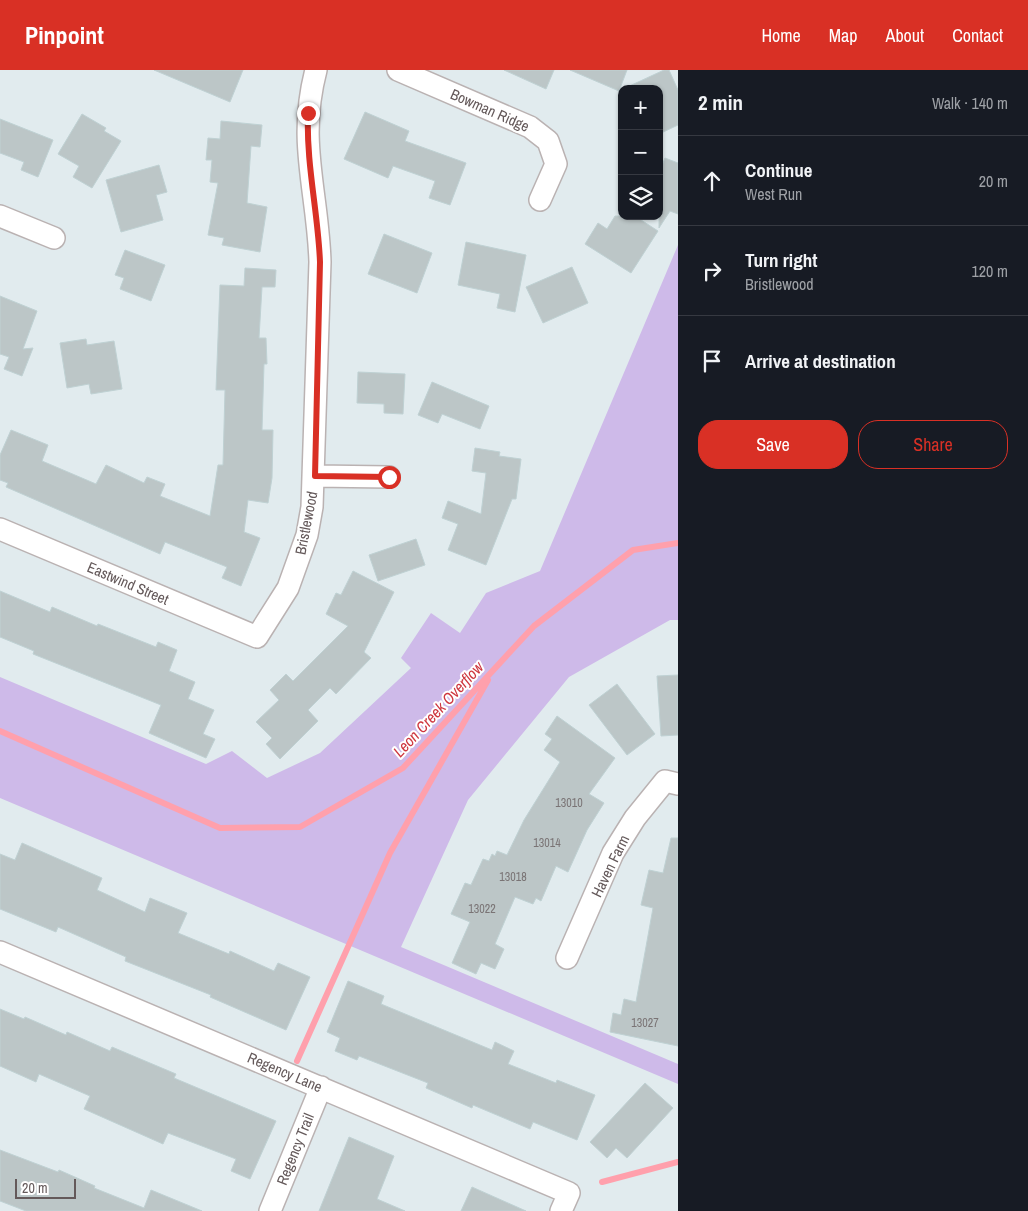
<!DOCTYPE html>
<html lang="en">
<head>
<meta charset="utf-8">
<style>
  :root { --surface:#171b24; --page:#242831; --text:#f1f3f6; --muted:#9ea1a6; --line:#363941; --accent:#d93025 }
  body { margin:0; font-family:"Archivo Narrow",sans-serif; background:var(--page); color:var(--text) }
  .controls { position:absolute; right:15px; top:15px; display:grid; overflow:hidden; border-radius:10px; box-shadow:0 1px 4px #0004 }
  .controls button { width:45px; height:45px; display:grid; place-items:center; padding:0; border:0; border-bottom:1px solid var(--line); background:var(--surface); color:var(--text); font:25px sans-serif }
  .scale { position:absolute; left:15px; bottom:12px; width:61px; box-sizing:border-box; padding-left:5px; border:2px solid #64595a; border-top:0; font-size:14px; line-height:18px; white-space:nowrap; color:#64595a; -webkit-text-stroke:4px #fff; paint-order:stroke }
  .stop { position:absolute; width:15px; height:15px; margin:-11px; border:4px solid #d93025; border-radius:50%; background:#fff }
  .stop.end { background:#d93025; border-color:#fff; box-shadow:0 1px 5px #0008 }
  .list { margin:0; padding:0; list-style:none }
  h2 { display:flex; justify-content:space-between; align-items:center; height:65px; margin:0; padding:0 20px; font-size:21px }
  h2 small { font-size:16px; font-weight:400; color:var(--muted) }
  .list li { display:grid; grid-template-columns:32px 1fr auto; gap:15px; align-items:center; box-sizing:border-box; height:90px; padding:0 20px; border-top:1px solid var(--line) }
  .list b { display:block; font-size:19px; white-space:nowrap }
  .list p { margin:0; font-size:16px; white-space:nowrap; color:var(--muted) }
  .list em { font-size:16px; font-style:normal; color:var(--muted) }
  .actions { display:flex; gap:10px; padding:15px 20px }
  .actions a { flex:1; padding:11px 0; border:1px solid var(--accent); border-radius:20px; text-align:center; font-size:18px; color:var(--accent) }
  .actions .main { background:var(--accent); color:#fff }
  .icon { flex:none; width:28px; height:28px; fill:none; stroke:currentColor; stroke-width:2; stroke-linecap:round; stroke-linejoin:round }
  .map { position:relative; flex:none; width:678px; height:1141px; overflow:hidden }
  header { display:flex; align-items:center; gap:30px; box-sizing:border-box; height:70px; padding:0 25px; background:var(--accent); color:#fff }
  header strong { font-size:24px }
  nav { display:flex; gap:28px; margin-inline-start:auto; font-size:18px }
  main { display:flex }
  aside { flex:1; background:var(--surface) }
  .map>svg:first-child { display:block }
  .green { fill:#cebae9 }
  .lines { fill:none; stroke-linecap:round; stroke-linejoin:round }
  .stream { stroke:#ffa0ac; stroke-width:6 }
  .building { fill:#bcc6c7; stroke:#bfd1d3 }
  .street-casing { stroke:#bab2b2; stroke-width:24 }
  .street { stroke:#fff; stroke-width:21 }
  .route { stroke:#d93025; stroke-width:6 }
  .labels { text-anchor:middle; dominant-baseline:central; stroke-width:4; stroke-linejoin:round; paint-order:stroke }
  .number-label { font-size:12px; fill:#7a7475 }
  .street-label { font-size:15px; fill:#64595a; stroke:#fff }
  .water-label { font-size:16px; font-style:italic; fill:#ce373f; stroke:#fff }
</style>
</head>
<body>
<header>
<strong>Pinpoint</strong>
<nav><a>Home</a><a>Map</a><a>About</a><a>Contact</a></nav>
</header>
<main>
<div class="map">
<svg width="678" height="1141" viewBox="0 0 678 1141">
  <rect width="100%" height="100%" fill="#e1ebee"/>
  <path class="green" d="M678,175V550H670L569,607L468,730L401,877L678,994V1014L0,728V607L206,694L232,681L267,708L320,683L411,598L401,588L431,543L460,563L486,523L540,501Z"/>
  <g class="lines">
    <path class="stream" d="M0,661L220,758L300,757L403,698L534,556L633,480L678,473
      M297,991L390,783L488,610
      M602,1112L678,1092"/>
  </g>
  <path class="building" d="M154,0H243L230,32Z
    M504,0H554L546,19Z
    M570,0H627L619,21Z
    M664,0H669L678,20V55L659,64V19H623Z
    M365,42L409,61L405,71L466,93L450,135L429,128L435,111L393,96L388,108L344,89Z
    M82,44L106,58L104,61L121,71L92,118L73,107L79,96L58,84Z
    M0,49L53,70L38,107L21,100L24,92L0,83Z
    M221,51L262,55L260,77L251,76L247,133L267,137L260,182L222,175L224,168L208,165L218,113L210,112L212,90H206L208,68L220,69Z
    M665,88L678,93V144L670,141L659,158V103Z
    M159,95L167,122L156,125L163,150L121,162L106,110Z
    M615,146H635L658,161L631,203L585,174L598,153L607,159Z
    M384,164L432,183L417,223L368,204Z
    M466,172L526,185L515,242L497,238L500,224L458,215Z
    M125,180L165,195L151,231L120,219L124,208L115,205Z
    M572,197L588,233L543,253L526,217Z
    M245,198L276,200L275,217H262L259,268H266L267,294H264L262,360H273L272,408L268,433L248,430L244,462L260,468L241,516L222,508L227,497L165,472L160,484L6,417L8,413L0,410V385L11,360L48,375L42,391L96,414L106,395L144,413L147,407L165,414L160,426L210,446L218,395H223L225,320H216L220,215L244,216Z
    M0,226L37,241L23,279L33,278L22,306L4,299L9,287L0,284Z
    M86,269L87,275L114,271L122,319L91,324L89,314L67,318L60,273Z
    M358,302L405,304L403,344L384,343V334L357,333Z
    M432,312L489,336L480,359L442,344L438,353L418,345Z
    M475,378L500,382L499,386L521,389L516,429H512L486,495L448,480L458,454L442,448L448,431L481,444L486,403L472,401Z
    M416,469L425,495L378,511L369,485Z
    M353,501L394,522L364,582L371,588L336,624L330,618L308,640L318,651L280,689L266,674L272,668L256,652L279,630L270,620L286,604L293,611L348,556L326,544L336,523L341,525Z
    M0,521L50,542L52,537L97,556L98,554L156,577L158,572L177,580L169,601L195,612L188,629L214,640L203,664L215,669L206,688L149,663L161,635L33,584L34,581L0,567Z
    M678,605V665L661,666L657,606Z
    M617,614L655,664L627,685L589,635Z
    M557,646L615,688L589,724L604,733L587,760L568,802L556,796L541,831L536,828L533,834L515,827L495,874L504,879L495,899L481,893L476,904L452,893L470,852L451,844L465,813L471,815L483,789L489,791L492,784L495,786L497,781L507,785L524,750L560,692L544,680L552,669L545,664Z
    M671,768H678V976L610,962L613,943L621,945L624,929L636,932L653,838L641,835L649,800L663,803Z
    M22,773L102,808L97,820L145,842L150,828L187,843L178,863L229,884L230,881L274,901L278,893L310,907L286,960L210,927L211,925L125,891L126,887L58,857L56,862L0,839V784L15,790Z
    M348,911L384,926L381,934L492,980L495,972L514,981L508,994L556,1013L557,1010L595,1025L577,1070L533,1052L530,1059L473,1035L472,1038L426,1018L428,1013L359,986L357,990L335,981L340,968L327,962Z
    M0,939L24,949L25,947L66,965L67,962L110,981L112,977L176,1004L174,1008L276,1051L250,1109L231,1101L236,1089L168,1063L163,1074L84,1039L90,1026L39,1004L36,1012L0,996Z
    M645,1013L673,1038L627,1088L616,1078L607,1088L590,1072Z
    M349,1067L394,1086L377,1129L405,1141H319Z
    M0,1080L58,1102L59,1100L95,1116L94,1118L144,1138L151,1120L202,1141H26L0,1131Z
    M472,1117L526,1141H461Z"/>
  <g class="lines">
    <g class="street-casing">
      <path id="street" d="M398,0L530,57L548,71L556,94L540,130
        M0,146L54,168
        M315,406L389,407
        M0,459L257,567L288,518L307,465L312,437L320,192C318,122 297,72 316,0
        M0,882L569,1123L561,1141
        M567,888L613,783L635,748L665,711L678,714
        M270,1141L321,1017"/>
    </g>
    <use href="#street" class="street"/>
  </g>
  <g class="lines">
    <path class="route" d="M308,43C306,94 318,142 320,192L315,406L389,407"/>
  </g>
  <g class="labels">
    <g class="number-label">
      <text x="569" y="733">13010</text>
      <text x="547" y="773">13014</text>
      <text x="513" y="807">13018</text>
      <text x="482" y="839">13022</text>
      <text x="645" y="953">13027</text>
    </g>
    <g class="street-label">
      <text transform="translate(490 40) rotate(24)">Bowman Ridge</text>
      <text transform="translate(306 453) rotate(-79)">Bristlewood</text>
      <text transform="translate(128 513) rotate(23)">Eastwind Street</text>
      <text transform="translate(610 796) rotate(-64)">Haven Farm</text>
      <text transform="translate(285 1002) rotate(23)">Regency Lane</text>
      <text transform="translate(295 1079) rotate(-68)">Regency Trail</text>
    </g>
    <g class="water-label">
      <text transform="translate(438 639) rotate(-47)">Leon Creek Overflow</text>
    </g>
  </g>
</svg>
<div class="controls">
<button>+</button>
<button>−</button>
<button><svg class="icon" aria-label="layers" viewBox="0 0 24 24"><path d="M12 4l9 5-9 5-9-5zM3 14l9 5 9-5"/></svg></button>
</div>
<div class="scale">20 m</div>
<div class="stop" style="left:389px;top:407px"></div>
<div class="stop end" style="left:308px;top:43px"></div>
</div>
<aside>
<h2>2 min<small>Walk · 140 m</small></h2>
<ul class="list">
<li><svg class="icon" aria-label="ahead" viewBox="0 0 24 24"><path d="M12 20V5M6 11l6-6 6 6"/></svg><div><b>Continue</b><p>West Run</p></div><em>20 m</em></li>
<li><svg class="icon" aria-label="right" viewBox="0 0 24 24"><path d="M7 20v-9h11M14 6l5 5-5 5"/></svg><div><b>Turn right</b><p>Bristlewood</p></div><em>120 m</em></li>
<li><svg class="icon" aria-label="arrive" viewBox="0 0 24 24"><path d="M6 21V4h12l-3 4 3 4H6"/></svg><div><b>Arrive at destination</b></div></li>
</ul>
<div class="actions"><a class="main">Save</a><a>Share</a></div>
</aside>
</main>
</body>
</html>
